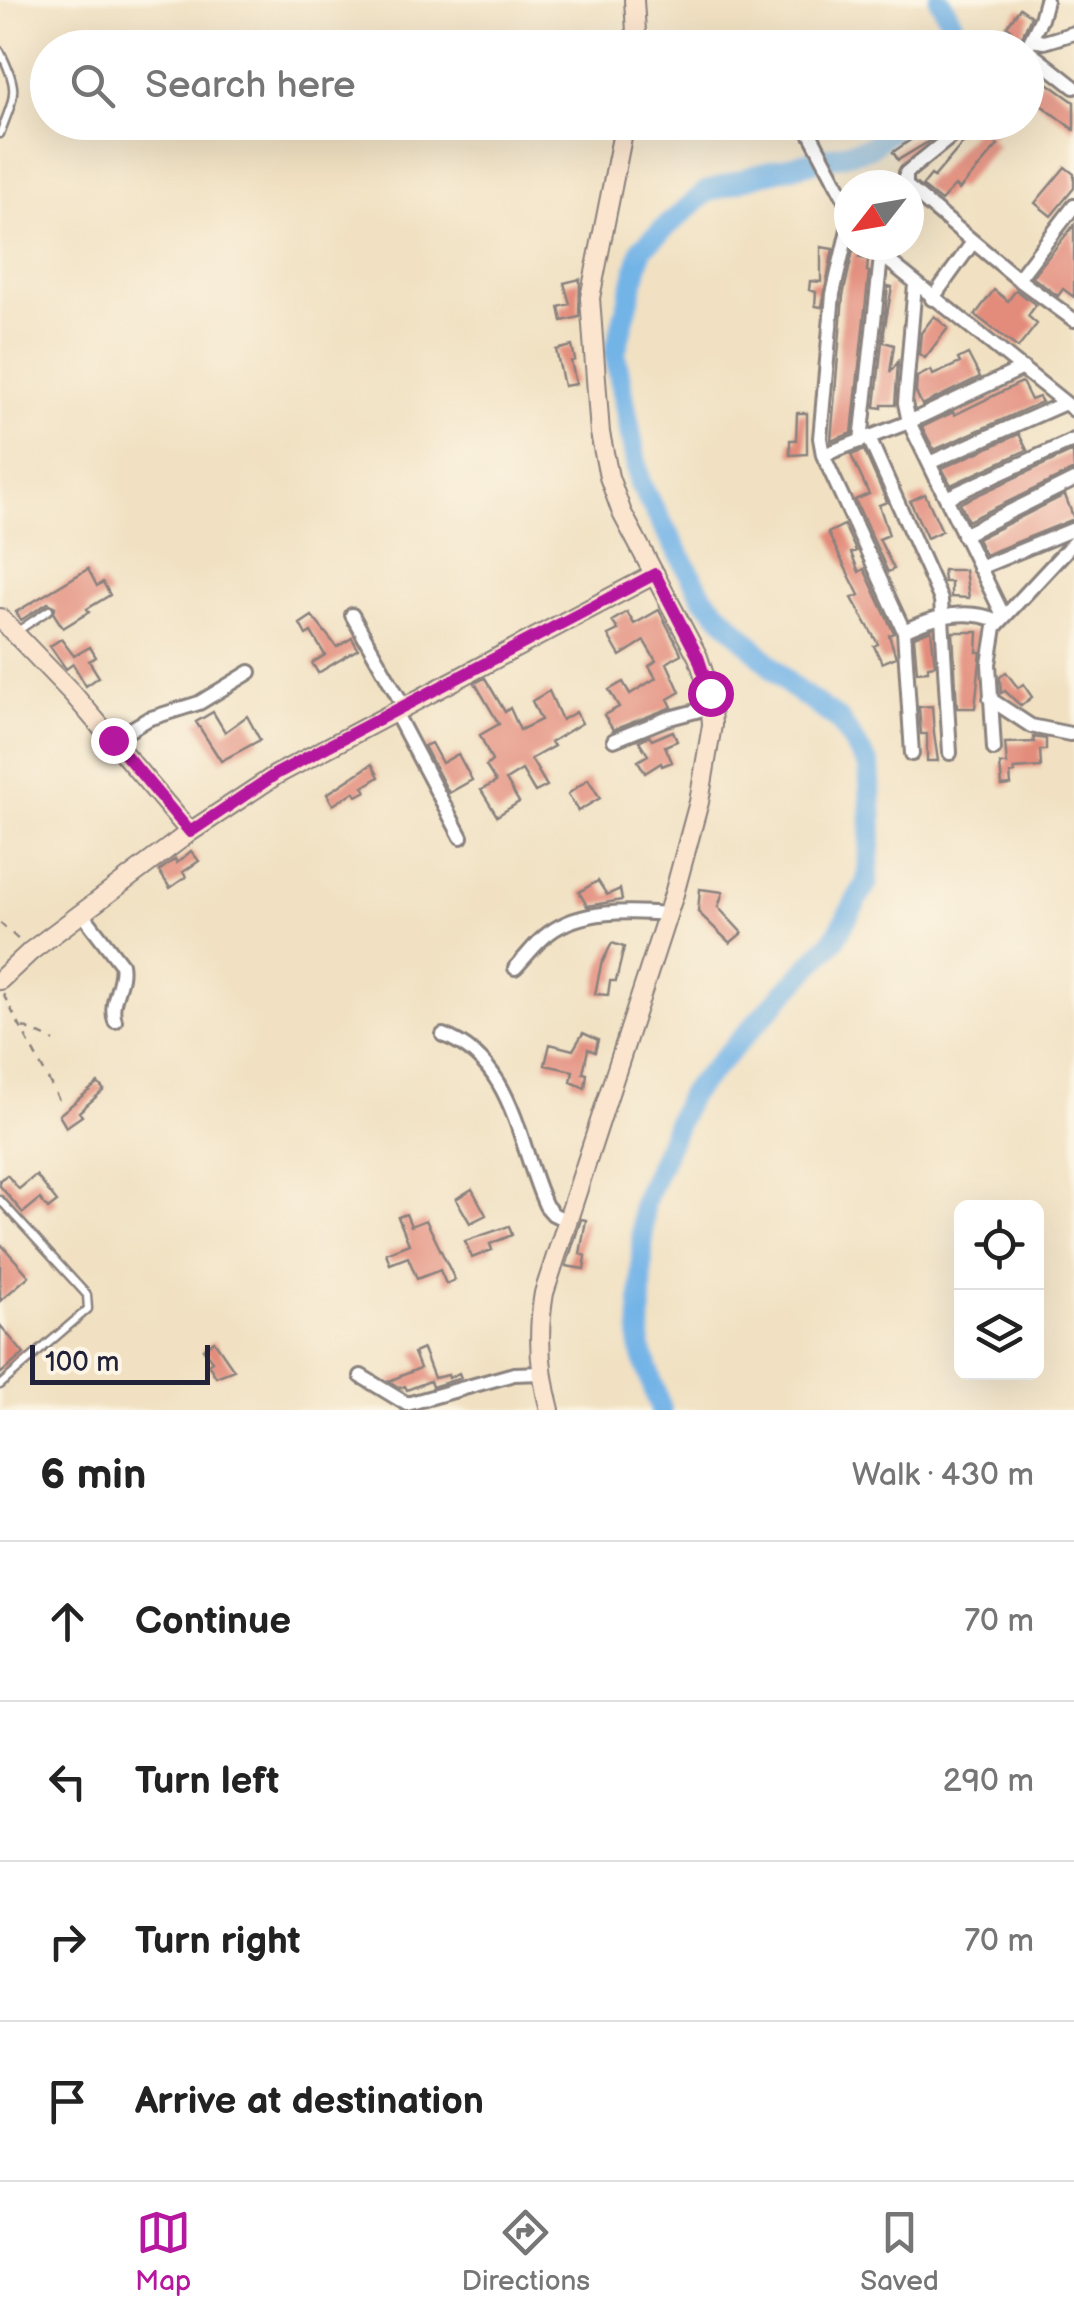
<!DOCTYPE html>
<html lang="en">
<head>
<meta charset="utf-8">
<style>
  :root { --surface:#fff; --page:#f6f6f6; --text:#222; --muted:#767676; --line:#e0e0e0; --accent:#b5179e }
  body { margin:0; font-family:"Balsamiq Sans",sans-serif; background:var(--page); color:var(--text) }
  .controls { position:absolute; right:30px; bottom:30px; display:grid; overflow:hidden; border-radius:15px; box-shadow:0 10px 40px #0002 }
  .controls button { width:90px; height:90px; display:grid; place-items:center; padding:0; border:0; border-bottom:2px solid var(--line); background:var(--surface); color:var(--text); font:50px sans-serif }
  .compass { position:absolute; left:834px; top:170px; width:90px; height:90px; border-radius:50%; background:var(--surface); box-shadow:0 10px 40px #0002; rotate:239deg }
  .scale { position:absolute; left:30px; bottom:25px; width:180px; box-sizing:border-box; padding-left:10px; border:5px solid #22223b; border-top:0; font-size:28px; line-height:35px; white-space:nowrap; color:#22223b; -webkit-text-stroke:8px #fcf5e5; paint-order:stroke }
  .stop { position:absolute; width:30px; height:30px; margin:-22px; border:8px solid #b5179e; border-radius:50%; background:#fff }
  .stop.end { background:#b5179e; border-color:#fff; box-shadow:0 2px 10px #0008 }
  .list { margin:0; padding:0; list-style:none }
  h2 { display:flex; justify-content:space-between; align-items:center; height:130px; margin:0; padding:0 40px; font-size:42px }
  h2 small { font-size:32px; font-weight:400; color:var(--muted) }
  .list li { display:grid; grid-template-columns:65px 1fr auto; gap:30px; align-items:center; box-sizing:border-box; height:160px; padding:0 40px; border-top:2px solid var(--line) }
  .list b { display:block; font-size:38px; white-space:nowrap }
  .list em { font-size:32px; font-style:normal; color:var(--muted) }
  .icon { flex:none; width:55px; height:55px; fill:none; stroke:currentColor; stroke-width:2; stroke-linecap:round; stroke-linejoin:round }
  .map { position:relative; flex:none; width:1074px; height:1410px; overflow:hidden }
  .search { position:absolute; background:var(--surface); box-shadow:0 10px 40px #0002; left:30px; right:30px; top:30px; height:110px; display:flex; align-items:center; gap:25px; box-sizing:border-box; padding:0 35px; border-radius:55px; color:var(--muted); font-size:38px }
  .sheet { height:770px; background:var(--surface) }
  nav { display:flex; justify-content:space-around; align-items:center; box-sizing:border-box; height:140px; border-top:2px solid var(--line); background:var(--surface); font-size:28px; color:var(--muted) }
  nav a { display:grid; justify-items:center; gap:5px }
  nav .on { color:var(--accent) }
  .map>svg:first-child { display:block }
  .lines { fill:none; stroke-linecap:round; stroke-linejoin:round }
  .river { stroke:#73b4e7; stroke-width:22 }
  .building { fill:#e38c7c }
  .lane-casing { stroke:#8a827e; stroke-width:11 }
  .street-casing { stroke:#8a827e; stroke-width:18 }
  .secondary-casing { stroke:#8a827e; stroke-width:22 }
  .path { stroke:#8a827e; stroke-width:2.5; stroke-dasharray:8 8; stroke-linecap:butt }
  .lane { stroke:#fff; stroke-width:6 }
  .street { stroke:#fff; stroke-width:12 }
  .secondary { stroke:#fbe5cf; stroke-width:18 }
  .route { stroke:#b5179e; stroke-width:12 }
</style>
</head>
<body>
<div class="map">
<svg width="1074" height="1410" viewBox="0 0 1074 1410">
  <rect width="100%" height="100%" fill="#fcf5e5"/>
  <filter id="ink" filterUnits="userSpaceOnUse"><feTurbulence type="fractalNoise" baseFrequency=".01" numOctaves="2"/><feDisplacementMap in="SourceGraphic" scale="20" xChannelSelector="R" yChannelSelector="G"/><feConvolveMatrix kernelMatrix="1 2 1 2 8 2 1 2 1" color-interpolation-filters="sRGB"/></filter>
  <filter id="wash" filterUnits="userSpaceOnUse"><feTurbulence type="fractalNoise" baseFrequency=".0048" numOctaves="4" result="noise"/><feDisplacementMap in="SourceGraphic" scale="40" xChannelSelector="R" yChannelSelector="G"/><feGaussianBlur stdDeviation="2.25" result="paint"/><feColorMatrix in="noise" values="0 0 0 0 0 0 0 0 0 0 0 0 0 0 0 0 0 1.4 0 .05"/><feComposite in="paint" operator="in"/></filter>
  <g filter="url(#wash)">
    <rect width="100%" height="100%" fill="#f1e1c2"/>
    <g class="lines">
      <path class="river" d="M940,0L960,38L958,48
        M661,1410L640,1347L643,1204L689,1095L834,940L867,882L872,825L869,766L839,720L792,687L703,597L640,484L615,353L642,248L706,192L757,175L869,148L901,122"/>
    </g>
    <g id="blocks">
      <path class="building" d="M1020,8L1031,16L1017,48H996L1011,29L1007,26Z
        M1042,79L1074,102V130L1029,96Z
        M927,122H952L928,142L898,160L893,152L919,134L916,129Z
        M981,122H1002L990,138L998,145L959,190L955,186L941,201L922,186L931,175L934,177Z
        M1065,167L1074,174V188L1051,216L1035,203Z
        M1074,225V297L1063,289L1058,296L1032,277Z
        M821,247L833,249L822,307L815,306L816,292L809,290L810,281L821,282Z
        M853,251L860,252L859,258L868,259L867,271L869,272L852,433L831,441L843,296Z
        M580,279L579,317L562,321L559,307L570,304L564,283Z
        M888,286L892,287L884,332V342L894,345L890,373L898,362L895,405H882V408L875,407Z
        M994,290L1008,301L1016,290L1036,305L1028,316L1037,324L1018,348L975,315Z
        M934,316L948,328L925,358L919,354L921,333Z
        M572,346L575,360L571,361L576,384L564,386L556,350Z
        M968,354L980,377L922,405L916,392L917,377L931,370L933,375L960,363L958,359Z
        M1022,382L1031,400L1039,397L1042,402L934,450L922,427L953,412L954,415Z
        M797,413H807V454L790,455V440H796Z
        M1019,434L1027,450L951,485L942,468Z
        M864,450L887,502L879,505L889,535L879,539L894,569L888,572L855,500L869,494L851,455Z
        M1073,451L1074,470L968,521L960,503Z
        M925,494L942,531L927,538L910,501Z
        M1065,495L1074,519L985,555L977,539Z
        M844,525L856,551L851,553L859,572L864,569L894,633L889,635L896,657L882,663L874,646L878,644L852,598L859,595L828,533Z
        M88,569L97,586L103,582L110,595L87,609L89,612L63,628L54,614L55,607L48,603L21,620L16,612Z
        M943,570H965L969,598L951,597V582H944Z
        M659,610L680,651L681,654L667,663L680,692L668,699L672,707L613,730L604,715L619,707L609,690L623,682L630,694L656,678L649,666L656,661L644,641L620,656L608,635L618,630L612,621L627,612L634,624Z
        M312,616L337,647L352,638L358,649L318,673L312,663L325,655L311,632L306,635L300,624Z
        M931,630L935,665L928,666V671L917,672L914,637Z
        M953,632H978L977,652H981L975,708H957Z
        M61,639L74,656L90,647L96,657L89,661L99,677L86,686L73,664L66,669L50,646Z
        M1006,672L1018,688L1023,684L1032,697L1021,706L1005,691L1001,693L1000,677Z
        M485,678L505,712L510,708L520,730L541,720L532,701L549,691L562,720L576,712L582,723L551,742L554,746L531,759L547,786L535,792L522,770L506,780L519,802L497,816L481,790L496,782L486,766L492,761L480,735L499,724L475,683Z
        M932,706L934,733L938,761H927V734H921L919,707Z
        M213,712L225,732L247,716L260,740L221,761L196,722Z
        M673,731L677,741L665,746L672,762L662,766L661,763L645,773L638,761L648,755L639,741L649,736L652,740Z
        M1033,737L1046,739V750H1040L1041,767L1014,769L1015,773L1010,774L1011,785L1002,786L1000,764H1007L1005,743L1034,742Z
        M431,743L442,763L458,754L472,780L449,793L424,746Z
        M372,764L379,777L363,787L366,791L357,796L354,792L333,805L327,794Z
        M588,779L600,798L578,811L568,794Z
        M191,851L199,861L183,872L186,877L170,888L159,871L175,859L177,863Z
        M598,881L607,895L620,889L622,900L587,906L579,892Z
        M700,889L723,892L718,907L742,933L730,943L698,912Z
        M612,943L624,947L616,981H610L608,995L595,994L601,965Z
        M583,1033L598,1040L595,1052L588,1049L583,1073L587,1074L585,1088L571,1082L573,1071L545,1065L550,1044L573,1050Z
        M98,1083L104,1090L79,1112L82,1116L66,1127L59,1115Z
        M7,1175L19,1189L36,1175L57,1202L48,1209L40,1199L23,1213L0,1186V1180Z
        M472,1189L486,1215L470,1223L456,1199Z
        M406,1214L411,1226L426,1220L455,1280L446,1284L440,1270L417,1279L408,1257L390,1264L386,1253L409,1244L398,1217Z
        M581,1219L586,1220L580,1254L586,1256L584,1269L566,1266Z
        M509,1226L512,1235L490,1244L492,1250L472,1258L465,1241Z
        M0,1243L29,1276L0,1301Z
        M0,1325L24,1354L0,1374Z
        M214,1341L234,1370L216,1377L208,1364L212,1361L203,1349Z
        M423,1349L434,1378L448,1375L449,1378L459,1373L461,1378L432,1387L430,1381L407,1390L405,1386L400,1388L389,1381L420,1368L414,1353Z"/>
    </g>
  </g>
  <g filter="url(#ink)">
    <use href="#blocks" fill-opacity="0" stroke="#8a827e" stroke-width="2.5"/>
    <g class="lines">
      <g class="lane-casing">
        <path id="lane" d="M0,51C20,91 15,94 0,134
          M16,632L49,610
          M0,1200L87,1295L88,1309L0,1385"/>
      </g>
      <g class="street-casing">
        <path id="street" d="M1032,40L1044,42L1074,33
          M651,48H672
          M1026,50L1041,19L1046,0
          M1027,50L1074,87
          M804,122L849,207
          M906,185V173L969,122
          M909,188L1018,279L1074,320
          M849,225L833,294L820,438L823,455L904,631C934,616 967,607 998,621
          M869,245L1074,410
          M1018,279L1074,206
          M915,284L905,403L909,422L1003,615
          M932,299L973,242
          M869,438L941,600L950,753
          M861,441L881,257
          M823,455L909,422L1023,368
          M929,463L1065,403
          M946,498L1074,440
          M963,535L1074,480
          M979,568L1074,529
          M352,615L404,707
          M904,631L912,754
          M990,699L1031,726L1070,734
          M395,712L461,837
          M113,740L148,719L199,703L250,672
          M614,740L666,719L711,707
          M994,749L989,664L995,627L1074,542
          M82,913L121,964C125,984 108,1000 115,1021
          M515,968C526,957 536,942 549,933C581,909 630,911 667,914
          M443,1035C515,1062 518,1146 546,1206L553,1214L567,1221
          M361,1376L407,1404L514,1374L541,1373"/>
      </g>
      <g class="secondary-casing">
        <path id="secondary" d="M634,0L637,48
          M0,618L73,694L190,832
          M0,980L31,951L190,832L276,775L655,574
          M550,1410C539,1370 537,1333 544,1293L674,894L699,802L712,725L710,693L698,657L622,513L609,477L600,433L590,298L625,122"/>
      </g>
      <path class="path" d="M0,923L19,940
        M3,994L59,1100
        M23,1027L54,1041"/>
      <use href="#lane" class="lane"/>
      <use href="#street" class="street"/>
      <use href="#secondary" class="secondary"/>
    </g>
  </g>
  <g class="lines" filter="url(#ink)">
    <path class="route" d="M113,740L190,832L276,774L328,746L655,574L698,657L710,693"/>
  </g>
</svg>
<div class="controls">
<button><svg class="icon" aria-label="locate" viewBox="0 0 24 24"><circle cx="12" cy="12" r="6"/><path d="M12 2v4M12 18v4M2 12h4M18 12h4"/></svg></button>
<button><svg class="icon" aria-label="layers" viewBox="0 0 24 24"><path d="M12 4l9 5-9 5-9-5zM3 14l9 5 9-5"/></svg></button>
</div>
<svg class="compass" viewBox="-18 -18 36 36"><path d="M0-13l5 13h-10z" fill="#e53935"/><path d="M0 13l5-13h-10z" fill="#767676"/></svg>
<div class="scale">100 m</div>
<div class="stop" style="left:710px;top:693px"></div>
<div class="stop end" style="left:113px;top:740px"></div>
<div class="search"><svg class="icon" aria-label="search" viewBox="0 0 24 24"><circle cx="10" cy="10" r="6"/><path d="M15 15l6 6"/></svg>Search here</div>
</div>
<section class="sheet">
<h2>6 min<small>Walk · 430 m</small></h2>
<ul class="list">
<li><svg class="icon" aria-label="ahead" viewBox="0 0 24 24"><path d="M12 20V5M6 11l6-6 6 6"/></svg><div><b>Continue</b></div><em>70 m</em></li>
<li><svg class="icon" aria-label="left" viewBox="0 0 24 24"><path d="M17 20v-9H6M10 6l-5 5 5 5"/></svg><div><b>Turn left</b></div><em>290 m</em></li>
<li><svg class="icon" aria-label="right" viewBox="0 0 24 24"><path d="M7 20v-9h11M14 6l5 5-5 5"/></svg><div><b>Turn right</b></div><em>70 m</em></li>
<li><svg class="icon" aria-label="arrive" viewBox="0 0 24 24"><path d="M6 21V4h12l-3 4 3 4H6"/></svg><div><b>Arrive at destination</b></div></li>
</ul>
</section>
<nav>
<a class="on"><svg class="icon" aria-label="map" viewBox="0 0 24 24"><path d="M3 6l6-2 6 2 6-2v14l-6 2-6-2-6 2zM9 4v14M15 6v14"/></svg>Map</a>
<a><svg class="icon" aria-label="directions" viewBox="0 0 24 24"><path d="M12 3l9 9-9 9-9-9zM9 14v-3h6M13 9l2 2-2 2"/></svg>Directions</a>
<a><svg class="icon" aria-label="saved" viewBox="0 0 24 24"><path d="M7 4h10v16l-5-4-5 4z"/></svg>Saved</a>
</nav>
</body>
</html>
